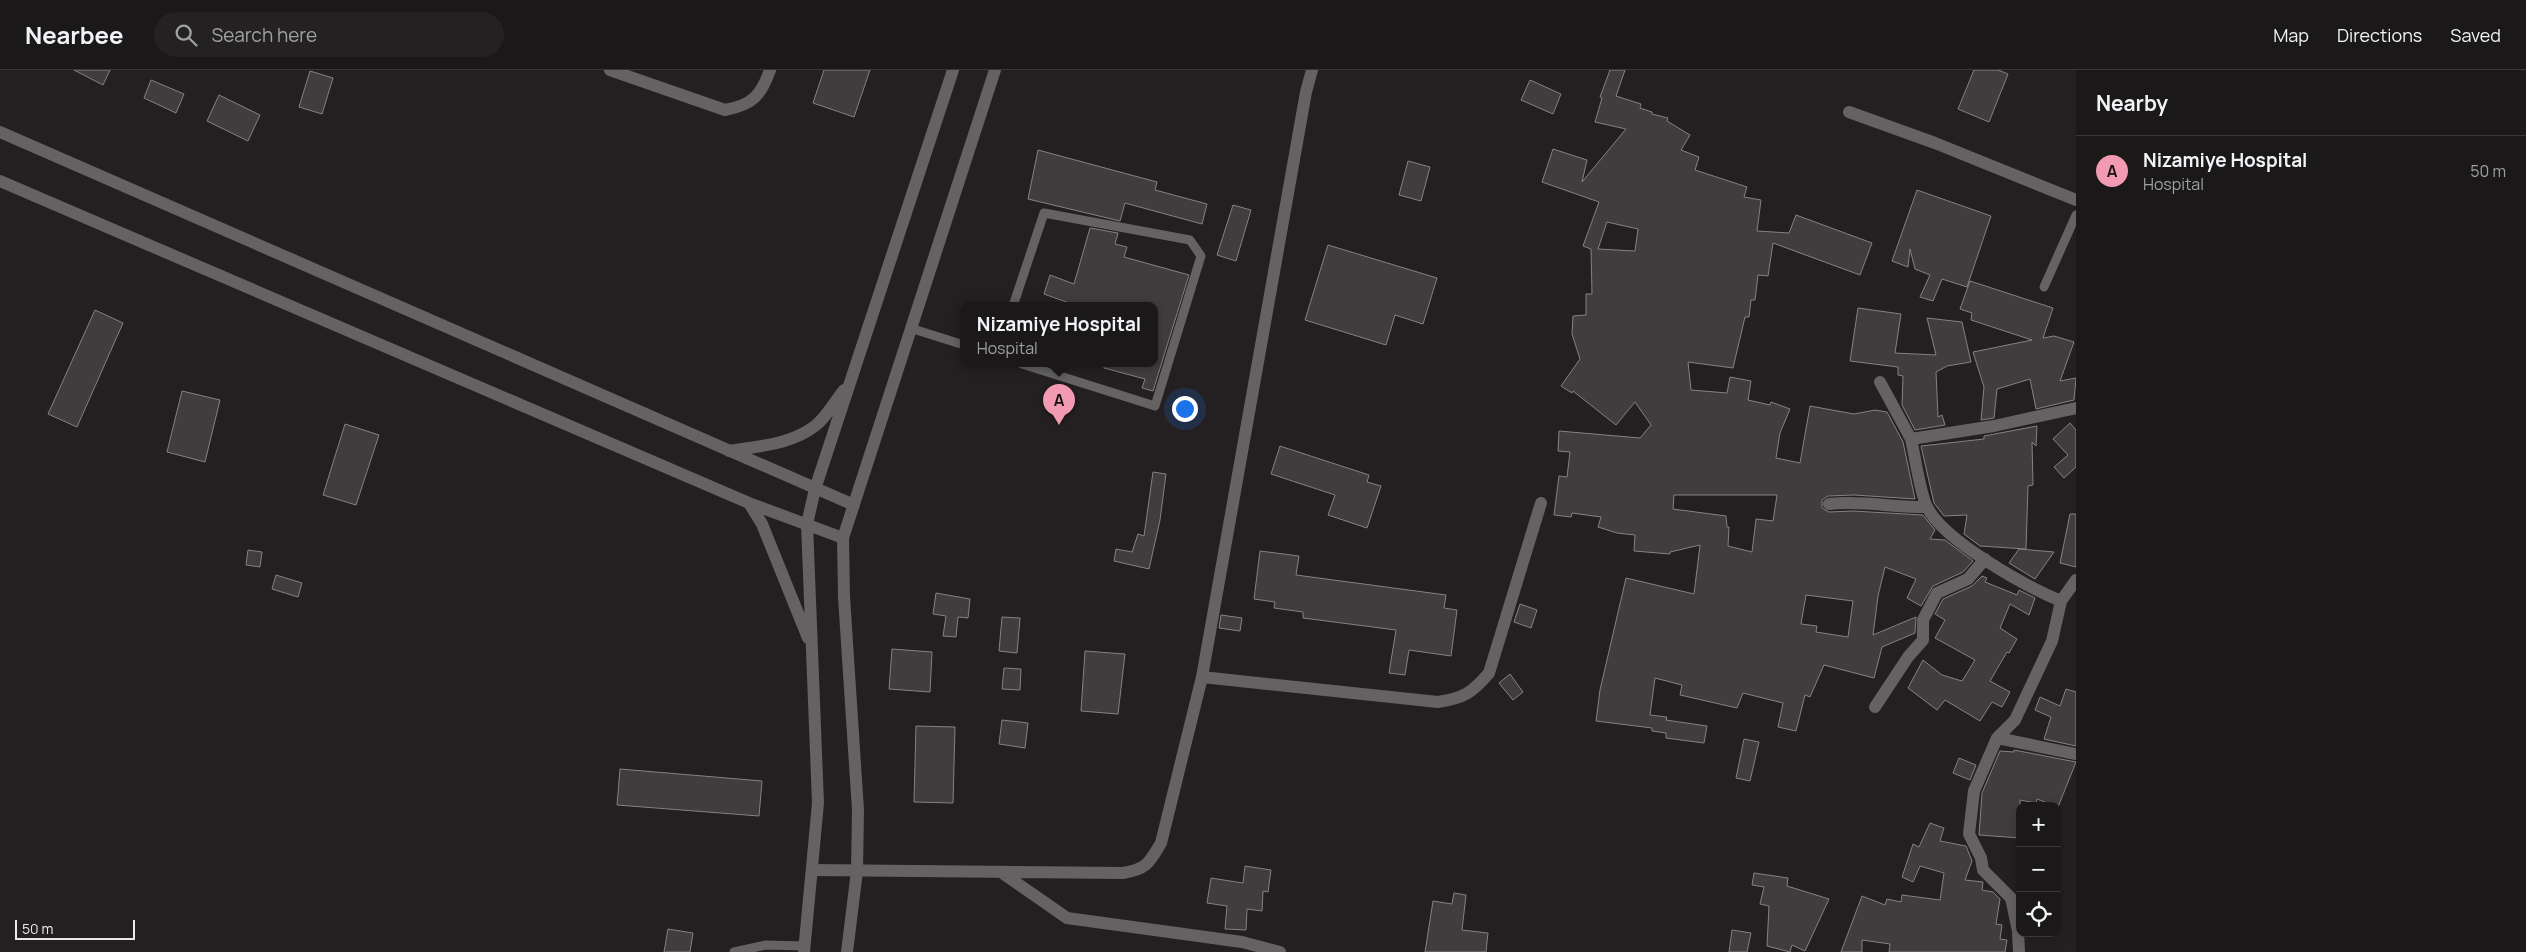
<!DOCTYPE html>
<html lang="en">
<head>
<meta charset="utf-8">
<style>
  :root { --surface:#1b1819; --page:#242122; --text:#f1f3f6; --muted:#a0a0a2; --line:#393738; --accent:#f19ab1 }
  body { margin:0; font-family:Manrope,sans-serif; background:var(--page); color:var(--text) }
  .controls { position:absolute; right:15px; bottom:15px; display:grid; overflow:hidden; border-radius:10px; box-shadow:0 2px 12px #0003 }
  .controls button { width:45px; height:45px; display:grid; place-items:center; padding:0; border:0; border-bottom:1px solid var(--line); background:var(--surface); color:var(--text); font:25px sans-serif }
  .scale { position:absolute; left:15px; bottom:12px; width:120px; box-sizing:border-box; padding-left:5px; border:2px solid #ebe8e8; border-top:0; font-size:14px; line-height:18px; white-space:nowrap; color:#ebe8e8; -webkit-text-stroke:4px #242021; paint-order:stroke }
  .you { position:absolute; left:1184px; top:338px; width:18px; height:18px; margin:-12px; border:4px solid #fff; border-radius:50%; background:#1a73e8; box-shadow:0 0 0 8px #1a73e833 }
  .badge { display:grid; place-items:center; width:32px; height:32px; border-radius:50%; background:var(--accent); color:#111; font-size:16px; font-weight:700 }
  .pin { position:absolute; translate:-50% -41px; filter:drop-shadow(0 1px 2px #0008) }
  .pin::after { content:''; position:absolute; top:26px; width:18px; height:15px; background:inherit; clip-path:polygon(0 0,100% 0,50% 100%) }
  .popup { position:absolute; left:960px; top:232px; width:198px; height:65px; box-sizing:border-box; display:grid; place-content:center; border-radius:10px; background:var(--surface); filter:drop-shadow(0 1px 4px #0005); font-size:16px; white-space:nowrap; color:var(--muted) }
  .popup b { font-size:19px; color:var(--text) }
  .popup::after { content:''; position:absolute; left:50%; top:100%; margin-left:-10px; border:10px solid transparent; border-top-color:var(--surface) }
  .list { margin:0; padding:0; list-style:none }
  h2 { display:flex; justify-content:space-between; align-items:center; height:65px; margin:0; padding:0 20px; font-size:21px }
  h2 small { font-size:16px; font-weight:400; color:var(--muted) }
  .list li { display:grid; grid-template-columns:32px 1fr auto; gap:15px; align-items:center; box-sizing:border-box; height:70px; padding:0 20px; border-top:1px solid var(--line) }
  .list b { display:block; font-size:19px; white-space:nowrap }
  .list p { margin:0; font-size:16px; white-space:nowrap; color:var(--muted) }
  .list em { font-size:16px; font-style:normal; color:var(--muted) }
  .icon { flex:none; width:28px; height:28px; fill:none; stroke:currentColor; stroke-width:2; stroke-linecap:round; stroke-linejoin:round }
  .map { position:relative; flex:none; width:2076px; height:882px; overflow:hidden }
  header { display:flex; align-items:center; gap:30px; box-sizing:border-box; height:70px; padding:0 25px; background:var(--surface); border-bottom:1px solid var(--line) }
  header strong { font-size:24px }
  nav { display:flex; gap:28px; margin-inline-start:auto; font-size:18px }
  .search { width:350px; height:45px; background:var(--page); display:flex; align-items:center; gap:12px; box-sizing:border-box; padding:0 18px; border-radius:28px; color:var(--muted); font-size:19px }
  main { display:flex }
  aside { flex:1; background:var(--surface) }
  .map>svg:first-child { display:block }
  .building { fill:#413d3e; stroke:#868182; fill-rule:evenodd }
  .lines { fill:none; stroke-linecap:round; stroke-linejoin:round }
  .service { stroke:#646262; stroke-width:9 }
  .minor { stroke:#646262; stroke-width:12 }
  .tertiary { stroke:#646262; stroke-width:12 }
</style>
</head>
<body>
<header>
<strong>Nearbee</strong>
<div class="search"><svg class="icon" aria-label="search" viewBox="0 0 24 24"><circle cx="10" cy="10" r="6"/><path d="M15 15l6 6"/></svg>Search here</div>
<nav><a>Map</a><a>Directions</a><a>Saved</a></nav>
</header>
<main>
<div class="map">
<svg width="2076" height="882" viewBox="0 0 2076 882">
  <rect width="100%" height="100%" fill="#242021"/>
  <path class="building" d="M74,0H110L103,15Z
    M824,0H870L854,47L813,33Z
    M1610,0H1625L1616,26L1641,34L1640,38L1652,42V44L1668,48L1667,51L1690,65L1681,80L1699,87L1695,100L1747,117L1744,127L1761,130L1757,161L1789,163L1796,145L1872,173L1860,205L1773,173L1768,206L1758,205L1755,230H1751L1749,247H1745L1733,298L1688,292L1691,320L1727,323L1730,307L1751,311L1748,330L1770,335L1771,332L1790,339L1780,363L1776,388L1800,393L1810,336L1854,344L1875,340L1887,342L1903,372L1915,429L1854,425L1828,426L1822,430V438L1829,442L1853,441L1923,445L1935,460L1930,469L1945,470L1973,491L1963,502L1933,516L1921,536L1907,528L1916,509L1885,497L1878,526L1873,565L1916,547L1915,563L1882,577L1874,608L1824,595L1810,627L1805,625L1796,661L1778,657L1783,633L1743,623L1737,638L1680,625L1682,615L1655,608L1650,645L1667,647L1666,650L1707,656L1704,673L1666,668V663L1652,661V658L1596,651L1600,620L1626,508L1694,524L1700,475L1670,482V484L1634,481L1635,465L1617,463L1598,457L1601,447L1572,443L1571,447L1554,445L1559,406L1567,407L1570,382L1558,381L1559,361L1640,368L1651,355L1635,332L1616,355L1573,321L1572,323L1561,316L1580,289L1572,264L1573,246L1586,245V224H1592L1591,179L1583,176L1599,132L1542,112L1553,79L1587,90L1582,112L1626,59L1595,52L1602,28L1600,27ZM1607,152L1638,159L1635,181L1598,179ZM1674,425H1777L1773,451L1756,449L1752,482L1728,476L1729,457H1727L1726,446L1673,439ZM1806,525L1853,531L1848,567L1816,562L1817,556L1801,554Z
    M1974,0H1998L2008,4L1989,52L1958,39Z
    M310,1L333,8L322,44L299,37Z
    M151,10L184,24L176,43L144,28Z
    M1530,10L1561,24L1553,44L1521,30Z
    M219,25L260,45L248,71L207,51Z
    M1038,80L1157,112L1155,120L1207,134L1202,154L1125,133L1120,151L1028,129Z
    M1408,91L1430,97L1421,131L1399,125Z
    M1917,120L1991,146L1967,217L1942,209L1933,231L1920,227L1930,205L1915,199L1910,179L1908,197L1892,191Z
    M1233,135L1251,140L1236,191L1217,185Z
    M1090,158L1118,163L1115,174L1127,177L1124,187L1189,205L1153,321L1142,318L1145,309L1104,298V294H1154V236H1068L1069,233L1044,224L1050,205L1074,214Z
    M1328,175L1437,208L1423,254L1395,245L1386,275L1305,250Z
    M1970,211L2053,238L2043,268L2054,266L2074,272L2060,311L2076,308L2074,330L2036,339L2030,309L1997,319L1994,348L1981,350L1984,317L1973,282L2032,270L1971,250L1972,243L1960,239Z
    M1858,238L1901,244L1895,283L1936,285L1927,248L1962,252L1971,292L1947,296L1936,302L1938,347L1942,345L1945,355L1915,360L1902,335L1903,306L1898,305V297L1850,291Z
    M95,240L123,253L77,357L48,344Z
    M182,321L220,330L205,392L167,382Z
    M2070,353L2076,360V397L2064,408L2054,397L2068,385L2053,369Z
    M345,354L379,365L356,435L323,425Z
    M2037,356L2036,376L2032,372L2033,415L2028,416L2026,479L1980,476L1964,464L1967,445L1944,446L1934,433L1921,376L1984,369V366Z
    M1280,376L1369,405L1367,412L1381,416L1367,458L1328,445L1335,425L1271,404Z
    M1153,402L1166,404L1160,450L1149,499L1114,491L1116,479L1132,482L1138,464L1144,466Z
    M2070,444H2076V497L2060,493Z
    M2019,479L2054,482L2035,509L2009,493Z
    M248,480L262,482L260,497L246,495Z
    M1260,481L1299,486L1296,505L1446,525L1444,538L1457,540L1451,586L1409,580L1405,605L1389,603L1396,560L1303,548V542L1274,538L1275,532L1254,529Z
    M276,505L302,513L298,527L272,519Z
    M1982,506L1987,508L1985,512L2017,525L2019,520L2035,528L2029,545L2010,534L2000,558L2017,569L2009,583L2007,582L1990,611L2010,622L2002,637L1992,632L1980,651L1945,630L1937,640L1908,618L1923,590L1942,605L1962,611L1975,590L1935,568L1945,550L1935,544L1943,529L1972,516Z
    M936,523L970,529L968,548L958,547L956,567L943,566L946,546L933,544Z
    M1520,534L1537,540L1531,558L1514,552Z
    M1221,545L1242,548L1240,561L1219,558Z
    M1002,547L1020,548L1017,583L999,581Z
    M892,579L932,582L930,622L889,619Z
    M1085,581L1125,584L1118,644L1081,641Z
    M1004,598L1021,599L1020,620L1002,619Z
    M1510,604L1523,622L1513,630L1499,613Z
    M2066,619L2076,622V676L2044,669L2051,647L2035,640L2040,627L2060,636Z
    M1002,650L1028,653L1025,678L999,674Z
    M916,656L955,657L953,733L914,732Z
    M1744,669L1759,672L1750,711L1736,708Z
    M2014,680L2076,692L2058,737L2037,729L2036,733L2020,730V768L1979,765L1982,723L2000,681L2014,682Z
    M1959,688L1976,695L1970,710L1953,703Z
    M620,699L762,711L759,746L617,735Z
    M1930,753L1944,758L1940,771L1966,776L1972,791L1965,810L1983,812L1982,820L1993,822L2000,829L1996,854L2002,855L2000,869L2007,870L2005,882H1889L1890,874L1862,870V882H1841L1862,826L1885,835L1887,829L1901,832L1902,825L1940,830L1944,803L1920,796L1913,812L1902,807L1913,774L1919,777Z
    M1245,796L1271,800L1268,822L1263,821L1262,841L1247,839L1246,860L1225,859L1227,836L1207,833L1211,808L1243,813Z
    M1754,803L1788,808L1787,816L1829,829L1805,881L1792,875L1790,882L1767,876L1769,836L1760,834L1764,817L1752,815Z
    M1454,823L1466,825L1462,860L1488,863L1486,882H1425L1433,831L1452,834Z
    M668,859L693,863L690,882H664Z
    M1732,860L1751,863L1747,882H1729Z"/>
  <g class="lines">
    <path class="service" d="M2044,217L2076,145
      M1013,236L1044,143L1190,170L1201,186L1155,336L1022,294
      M910,258L964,275
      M734,882L766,875L804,876"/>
    <path class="minor" d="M610,0L725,40C752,35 761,26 770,0
      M1849,42L1935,73L2076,130
      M1880,312L1911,369
      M1829,434C1862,430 1894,438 1927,437
      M2076,510L2061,531L2052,571L2015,650L1997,668L2076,684
      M2061,531C2025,516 1944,471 1927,437C1920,423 1915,386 1911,369L1994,356L2076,338
      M1202,607L1306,22L1312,0
      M1875,637L1908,587L1923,570V550L1937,523L1968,509L1985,489
      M1997,668L1974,721L1969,764L1981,788L1983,800L2011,828L2018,861L2019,882
      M812,800L1123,803C1147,799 1149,793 1161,773L1202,607L1438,632C1464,628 1472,623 1489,603L1541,433
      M1001,802L1067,848L1242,872L1280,882"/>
    <path class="tertiary" d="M0,62L854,435
      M0,111L749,433L843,468
      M729,381C758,376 790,375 815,356C826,348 835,331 844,320
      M749,433L762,454L808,568
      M804,882L818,733L807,454L815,419L953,0
      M847,882L857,801L858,740L844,527L843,468L995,0"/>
  </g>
</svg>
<div class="controls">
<button>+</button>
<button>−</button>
<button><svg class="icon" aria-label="locate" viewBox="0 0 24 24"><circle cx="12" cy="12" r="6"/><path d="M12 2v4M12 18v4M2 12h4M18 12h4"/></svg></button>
</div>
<div class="scale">50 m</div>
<div class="you"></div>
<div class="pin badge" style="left:1059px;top:355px">A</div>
<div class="popup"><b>Nizamiye Hospital</b>Hospital</div>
</div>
<aside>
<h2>Nearby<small></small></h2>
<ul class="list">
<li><span class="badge">A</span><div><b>Nizamiye Hospital</b><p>Hospital</p></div><em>50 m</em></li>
</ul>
</aside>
</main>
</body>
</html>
